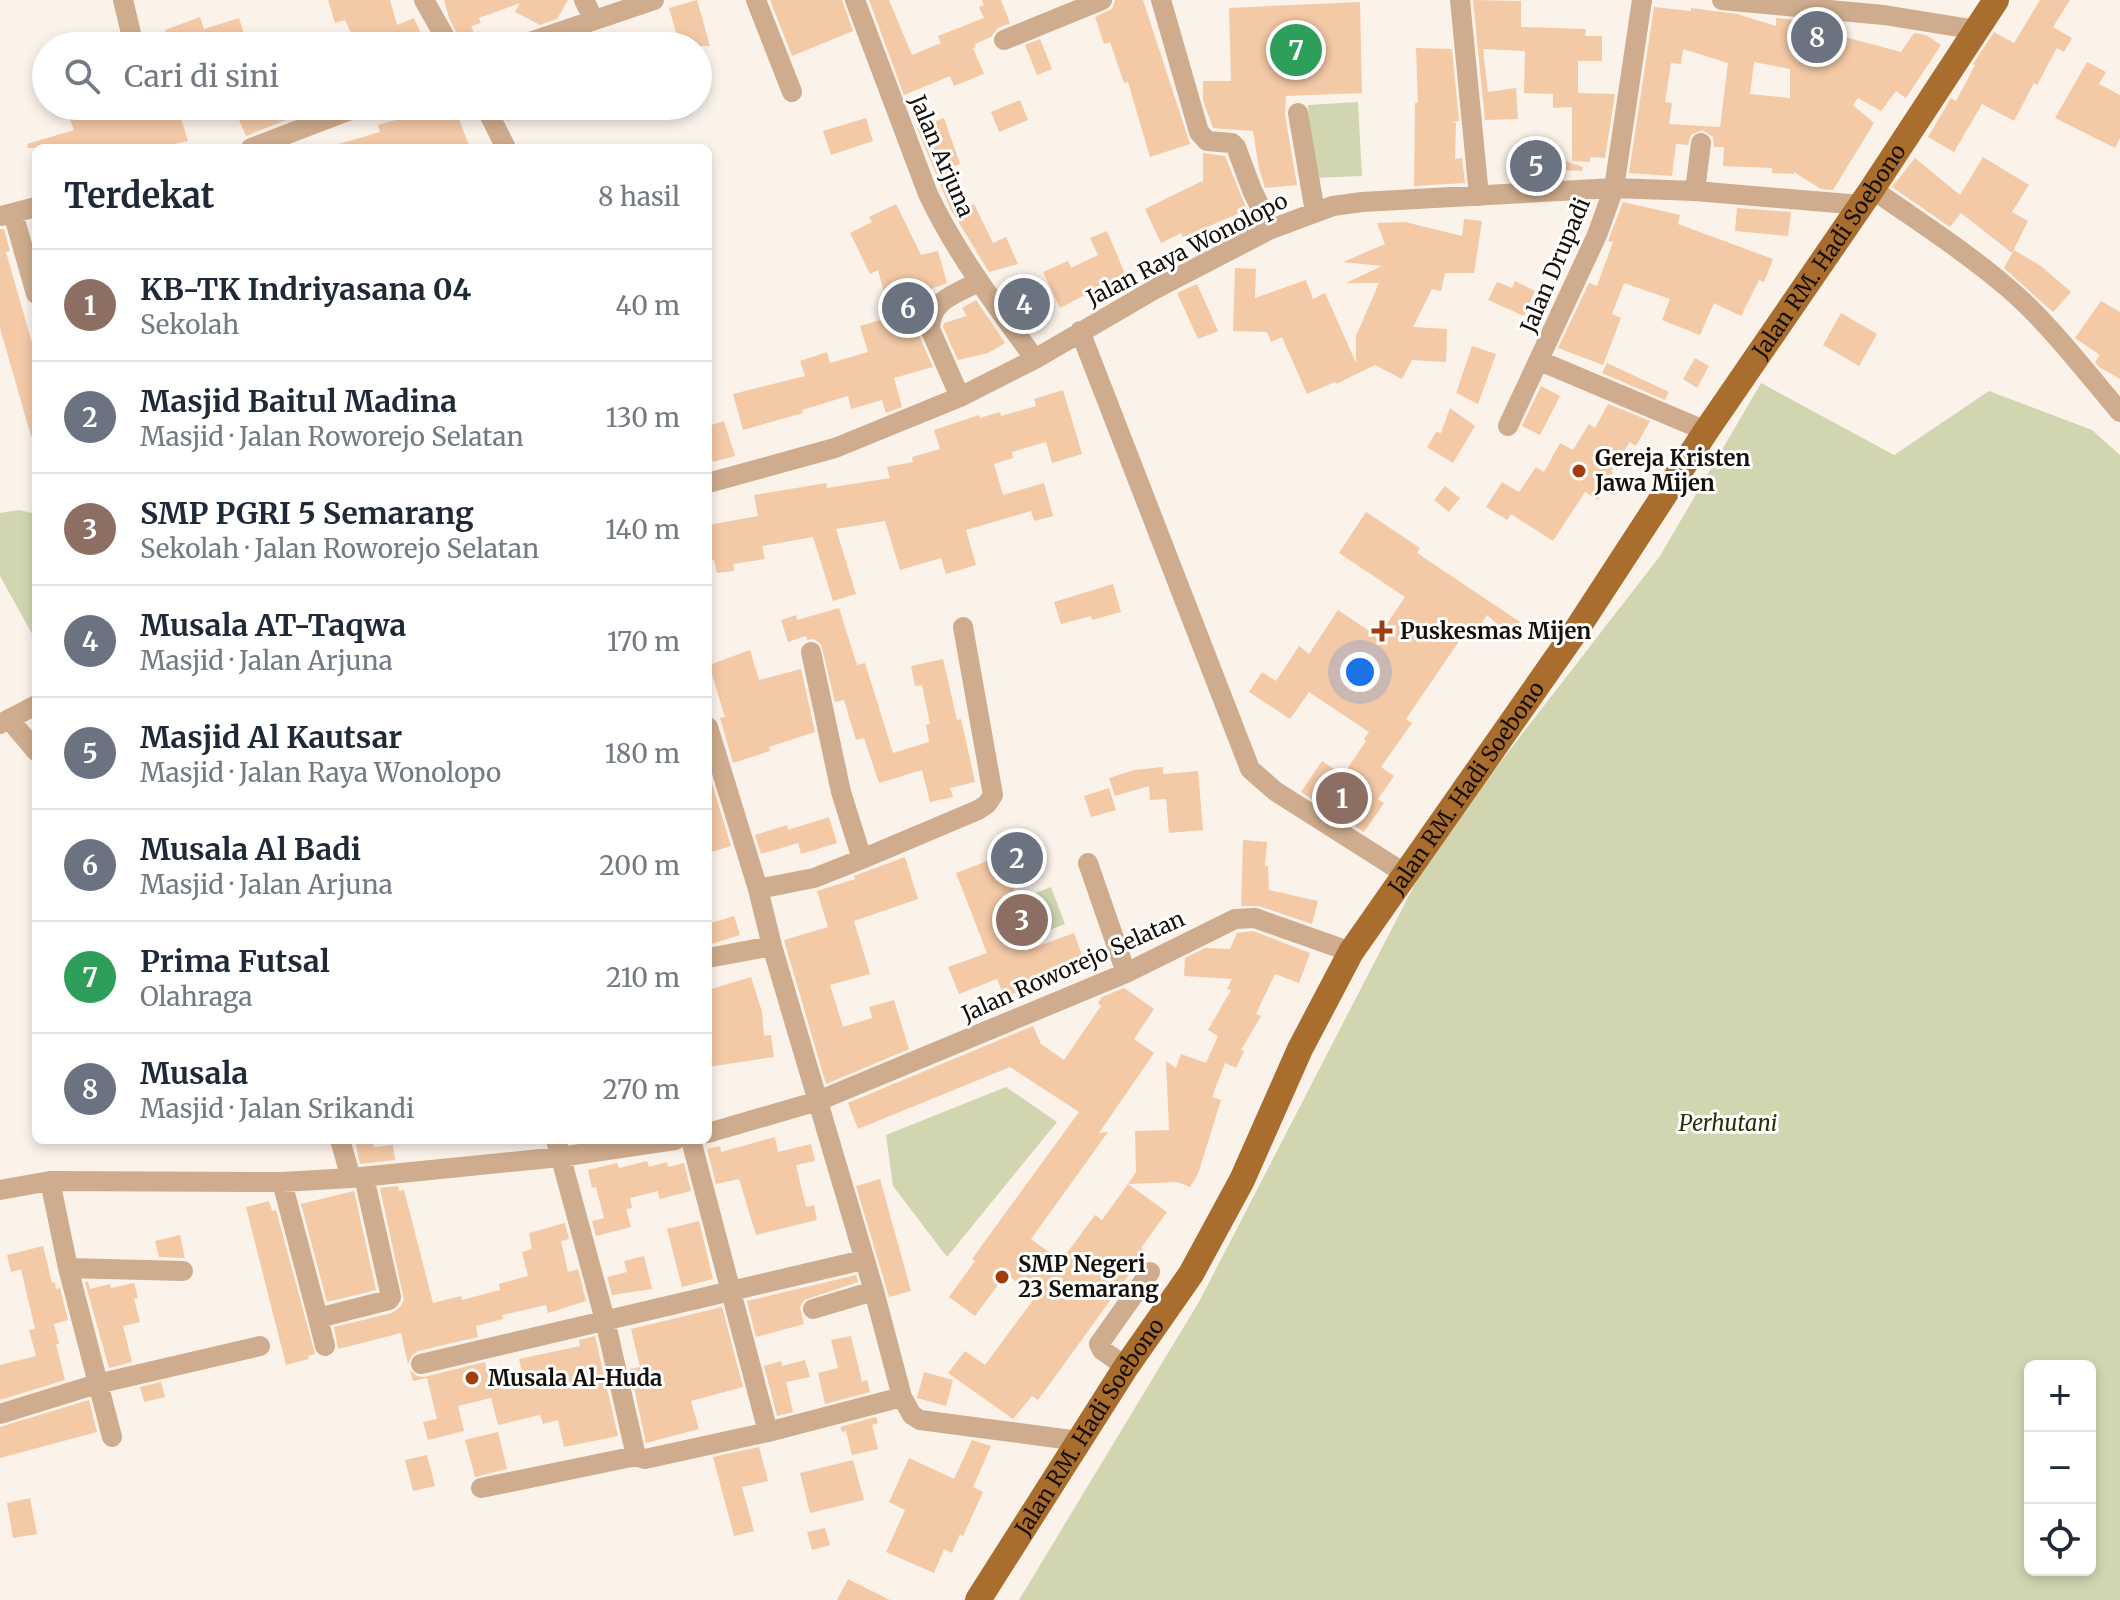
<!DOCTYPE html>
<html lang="id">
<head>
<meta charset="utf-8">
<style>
  :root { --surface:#fff; --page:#f2f2f3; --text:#1f2937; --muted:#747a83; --line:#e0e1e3; --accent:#a13d0d }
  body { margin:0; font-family:Merriweather,serif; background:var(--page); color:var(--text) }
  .controls { position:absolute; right:24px; bottom:24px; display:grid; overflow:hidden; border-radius:12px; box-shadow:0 4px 12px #0003 }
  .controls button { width:72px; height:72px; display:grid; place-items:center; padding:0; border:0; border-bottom:2px solid var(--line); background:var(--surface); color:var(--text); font:40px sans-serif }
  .you { position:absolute; left:1360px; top:672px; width:28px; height:28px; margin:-20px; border:6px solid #fff; border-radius:50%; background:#1a73e8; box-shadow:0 0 0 12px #1a73e833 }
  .badge { display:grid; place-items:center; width:52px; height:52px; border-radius:50%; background:var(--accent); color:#fff; font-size:26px; font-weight:700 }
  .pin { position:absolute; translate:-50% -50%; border:4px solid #fff; box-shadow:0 2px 8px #0006 }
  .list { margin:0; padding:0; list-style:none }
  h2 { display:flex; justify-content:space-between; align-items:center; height:104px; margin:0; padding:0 32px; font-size:34px }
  h2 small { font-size:26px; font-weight:400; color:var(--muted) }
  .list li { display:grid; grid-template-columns:52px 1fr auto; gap:24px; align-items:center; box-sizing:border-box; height:112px; padding:0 32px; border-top:2px solid var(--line) }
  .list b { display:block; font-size:30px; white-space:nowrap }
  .list p { margin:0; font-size:26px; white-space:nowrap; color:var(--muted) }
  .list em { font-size:26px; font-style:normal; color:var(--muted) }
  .icon { flex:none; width:44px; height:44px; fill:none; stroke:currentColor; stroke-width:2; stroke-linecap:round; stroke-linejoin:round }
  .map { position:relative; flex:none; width:2120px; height:1600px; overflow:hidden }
  .search { position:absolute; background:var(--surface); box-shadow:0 4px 12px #0003; left:32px; top:32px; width:680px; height:88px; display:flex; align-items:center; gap:20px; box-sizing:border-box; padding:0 28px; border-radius:44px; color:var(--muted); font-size:30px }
  .panel { position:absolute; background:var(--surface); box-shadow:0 4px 12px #0003; left:32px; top:144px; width:680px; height:1000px; border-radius:12px }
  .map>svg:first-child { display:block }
  .green { fill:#d1d6b1; fill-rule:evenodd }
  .building { fill:#f4c9a6; fill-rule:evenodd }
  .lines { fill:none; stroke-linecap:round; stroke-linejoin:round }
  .minor { stroke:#ceac8d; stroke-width:20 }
  .major { stroke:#a96d2e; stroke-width:26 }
  .poi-dot { fill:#a13d0d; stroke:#fff; stroke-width:3 }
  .labels { text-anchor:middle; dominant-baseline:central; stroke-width:6; stroke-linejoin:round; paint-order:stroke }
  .street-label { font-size:22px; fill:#170f09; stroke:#fff }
  .poi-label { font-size:22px; font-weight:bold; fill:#170f09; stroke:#fff; text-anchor:start }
  .park-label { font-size:22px; font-style:italic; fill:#2d3007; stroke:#fff }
</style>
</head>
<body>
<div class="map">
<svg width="2120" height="1600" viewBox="0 0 2120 1600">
  <rect width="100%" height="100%" fill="#fbf2ea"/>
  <path class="green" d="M1358,102L1362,176L1311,178L1308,105Z
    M1761,383L1894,455L1989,391L2092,430L2120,455V1600H1019L1200,1300L1433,849L1660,556ZM2030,1366H2090V1570H2030Z
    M19,510L36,514V641L0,576V513Z
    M1051,887L1065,924L1026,939L1012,902Z
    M1006,1087L1057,1122L947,1257L893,1186L886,1135Z"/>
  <path class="building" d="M328,0H390L397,25L414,18L426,45L433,42L435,46H357L345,20L335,23Z
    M444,0H568L557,19L540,25L515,12L520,3L479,18L481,23L471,26L479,46H463L449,18Z
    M697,0L710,46H680L669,8Z
    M770,0H842L853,31L792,56Z
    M869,0H889L912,55L941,43L938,36L984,18L979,7L984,5L982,0H1001L1010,23L998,28L991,37L975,44L976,47L973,48L984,74L954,86L950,76L904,95Z
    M1115,0H1143L1190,144L1150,157L1128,82L1124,83L1110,42L1104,44L1095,17L1112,9Z
    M1473,0L1521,1V27L1586,29L1585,36H1602V61H1578V93L1615,94L1605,158L1590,157V162L1572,161V107L1553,108V94L1524,93L1525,51L1483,49L1488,92L1516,88L1518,119L1485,120Z
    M2040,0H2070L2053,27L2072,38L2064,52L2057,48L2037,85L2034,83L2014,121L1982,104L1954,152L1928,137L1951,98L1956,101L1975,65L1973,64L1994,32L2014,43Z
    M1360,2L1362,93L1286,96L1285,115L1297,185L1265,188L1259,168L1253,131L1213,128L1203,100V81H1231L1229,8Z
    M1654,7L1691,11V8L1737,14L1776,26V18L1800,20V25L1901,52L1914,33L1926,35L1941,45L1906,98L1896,91L1881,111L1858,98L1853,105L1874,123L1833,190L1821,189L1794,172V174L1772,173V168L1723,166L1724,147H1714L1713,137L1702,130L1691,135L1688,145L1676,144L1672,176L1629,173ZM1683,49L1728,63L1720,127L1669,124L1672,103L1665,102L1671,63L1681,64ZM1754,62L1790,69V98L1750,94Z
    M200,17L204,29L239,18L245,37L216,46H171L165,30Z
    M1040,39L1052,69L1037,75L1025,45Z
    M1416,48L1452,49L1459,121L1453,122L1456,123L1455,159L1462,158L1465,183L1414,186L1415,103H1418Z
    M2087,62L2106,72L2099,84L2120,95V138L2115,148L2055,118Z
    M1020,100L1028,120L999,132L991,112Z
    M82,106H177L188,141L155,148H28L27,144L74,130L67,111Z
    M233,106H321L246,136Z
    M419,106H454L470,148H340L339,144L380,132L378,125L406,117L404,110Z
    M500,106H544L545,110L507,121Z
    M866,118L873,141L831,155L823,131Z
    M944,118L960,164L952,167L970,206L974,204L993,243L1006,237L1018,264L989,272L951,210L917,128Z
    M1525,147L1583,167L1582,171L1517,168Z
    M1203,153L1225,156L1247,210L1183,237L1181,233L1161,243L1145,209L1202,181L1203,184Z
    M1983,157L2029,185L2012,212L2028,221L2012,253L1961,213L1950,227L1892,187L1915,158L1960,195Z
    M1623,202L1680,215L1678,224L1773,259L1764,282L1759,280L1741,316L1714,303L1700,335L1662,320L1670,299L1624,283L1612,314L1621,318L1603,365L1558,348L1589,283L1597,286L1613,242L1608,241Z
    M896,204L921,255L938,251L947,283L931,289L913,332L917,331L933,367L894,378L902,407L888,412L886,413L882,400L851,409L848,396L802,410L803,413L743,430L733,394L805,376L800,361L827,352L830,363L868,352L860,326L891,317L878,270L870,274L850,233L872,222L869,217Z
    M1737,208L1791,212L1788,236L1735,231Z
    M1464,219L1482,221L1474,273H1445L1441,291L1432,289L1413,327L1447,329L1446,362L1412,360L1402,379L1375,365L1336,384L1335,382L1307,394L1282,337L1271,342L1267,332L1233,331L1235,268L1256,269L1255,298L1306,280L1313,299L1325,293L1356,363V336L1379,283H1346L1382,266L1343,262L1385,244L1377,223L1405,222L1462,236Z
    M0,229H4L10,251L6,252L36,357V436H31L0,328Z
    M1107,231L1125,274L1060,308L1043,272L1068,261L1071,268L1098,255L1090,238Z
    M2014,250L2041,266L2071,292L2053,312L2004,268Z
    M1515,281L1535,291L1524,316L1488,300L1497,282L1512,288Z
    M1197,284L1218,331L1198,339L1177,293Z
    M1011,289L1042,297L1036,319L1019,315L1008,300Z
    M976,300L1005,343L988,353L958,360L943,327L944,323L967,316L962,308Z
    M2101,301L2120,312V379L2099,367L2095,362L2100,355L2075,338Z
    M1841,313L1877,334L1859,366L1823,345Z
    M1472,346L1496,354L1478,404L1456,393Z
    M1695,358L1709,366L1697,388L1683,379Z
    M1607,363L1669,392L1665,400L1602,373Z
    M1541,386L1560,396L1540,435L1522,426Z
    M1063,390L1082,454L1052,463L1046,442L1012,452L1013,458L994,464L1003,495L1044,483L1053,516L1034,521L1031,511L966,530L976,565L946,574L941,558L900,570L885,521L836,529L856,594L833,601L813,537L762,546L765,559L733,564L734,571L717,573L714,560L708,561V525L758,516L754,495L826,483L827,488L890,478L887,467L913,462L912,457L940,449L934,430L979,415L980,418L1000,412L1001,416L1036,406L1034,399Z
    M1608,404L1650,421L1636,446L1630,442L1611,471L1613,472L1598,500L1585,492L1553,541L1511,514L1507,520L1486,507L1502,482L1519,492L1536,467L1544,472L1560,443L1573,450L1589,424L1595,428Z
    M1450,408L1475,426L1453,463L1427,447L1436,432L1441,433Z
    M724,421L735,456L713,462L708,447V426Z
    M1445,486L1460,498L1449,512L1434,500Z
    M1366,512L1420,548L1417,553L1520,622L1509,634L1487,615L1473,636L1466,631L1406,719L1412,723L1381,767L1394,776L1378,799L1384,803L1364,832L1301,792L1322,761L1343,775L1366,741L1364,739L1369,732L1309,692L1290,719L1249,692L1262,672L1276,681L1299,646L1309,654L1338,610L1378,637L1405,597L1339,553Z
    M1113,584L1121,612L1092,620L1091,616L1061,624L1054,602Z
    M839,608L857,665L865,663L893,753L929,742L926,725L930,724L922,685L915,686L911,666L943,659L957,720L961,719L975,782L950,788L953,797L930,802L922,770L879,783L864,738L856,740L844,700L835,702L821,644L814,639L807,640L806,636L788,642L781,620L796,615L797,620Z
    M750,650L759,680L801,669L815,732L769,747L770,751L733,763L720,718L725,717L709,665Z
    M1163,767V774L1198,771L1203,830L1169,833L1166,799L1150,800L1149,786L1115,796L1109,778L1134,770Z
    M711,780L731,846L708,853V781Z
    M1109,788L1116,810L1091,817L1084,796Z
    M829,817L837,843L801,854L798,843L761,854L755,835L787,825L788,830Z
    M1243,840L1267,842L1265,866H1268L1269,890L1318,901L1312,924L1259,906H1241Z
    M1025,843L1032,864L1008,873L1016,895L1005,899L1025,951L1074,933L1084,961L1090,965L1004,997L997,979L959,994L948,967L987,953L956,873L1003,855L1002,852Z
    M905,857L918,899L854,921L870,974L830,985L843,1027L872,1018L869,1007L894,1000L909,1049L826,1084L784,940L828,927L817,891L855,879L854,876Z
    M734,916L740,935L708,945V924Z
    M1253,931L1310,953L1299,983L1275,974L1256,1014L1261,1016L1241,1050L1244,1051L1236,1068L1225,1063L1212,1097L1221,1100L1198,1174L1190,1187L1177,1182L1128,1184L1136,1172L1135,1131L1169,1130L1166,1061L1176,1068L1181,1054L1206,1063L1218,1036L1208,1030L1231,990L1227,989L1232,979L1184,976L1185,958L1205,948L1230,949L1237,933Z
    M751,977L762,1012L764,1036L771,1035L774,1057L708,1067V990Z
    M1124,988L1154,1009L1134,1039L1154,1053L1099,1133L1108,1132L1031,1239L1061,1261L1095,1215L1102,1220L1128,1184L1167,1212L1141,1248L1146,1251L1038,1400L1032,1396L1013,1419L948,1373L965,1351L985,1365L1036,1296L1006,1274L975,1316L949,1297L975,1261L972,1259L1079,1112L1010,1067L858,1129L848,1103L1033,1026L1041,1044L1064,1060L1101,1006L1098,1003L1102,997Z
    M775,1137L778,1152L811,1144L815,1161L796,1165L806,1207L814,1205L817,1220L756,1235L739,1179L716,1184L707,1149L720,1146L721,1152Z
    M355,1140H373L374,1147L393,1145L395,1160L360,1164Z
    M647,1161L649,1167L667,1162L668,1167L684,1163L691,1191L659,1199L658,1191L630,1198L632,1208L626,1209L631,1227L596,1236L592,1221L604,1218L596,1187L592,1188L588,1170L617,1163L619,1168Z
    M880,1179L911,1291L889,1297L856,1186Z
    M398,1186L399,1191L404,1190L433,1303L461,1296L462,1300L500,1290L499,1284L528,1276L522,1252L532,1249L529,1233L565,1223L569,1239L561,1241L568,1272L578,1269L586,1301L548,1313L546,1305L502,1315L503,1319L476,1326L478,1337L418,1351L412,1355L408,1364L401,1333L338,1349L334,1327L392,1313L400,1307L404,1300L380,1188Z
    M354,1191L376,1290L327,1302L301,1204Z
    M269,1201L272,1211L276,1210L315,1354L308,1356L309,1359L286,1365L246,1207Z
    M699,1221L713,1279L682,1287L667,1229Z
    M180,1235L185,1258L159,1257L155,1241Z
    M43,1246L52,1283L55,1282L56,1289L60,1288L68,1320L54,1324L59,1344H56L65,1380L0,1400V1365L36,1356L29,1330L35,1329L21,1269L11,1272L7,1255Z
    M644,1256L652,1289L612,1295L607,1277L627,1272L624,1261Z
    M856,1275L858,1282L804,1300L800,1307L804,1324L756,1337L747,1301Z
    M85,1282H88L90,1289L110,1284L111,1288L134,1283L138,1298L134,1299L140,1322L123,1326L132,1362L109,1368Z
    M722,1307L743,1387L691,1401L699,1429L646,1443L630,1369L640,1367L631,1329Z
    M595,1336L618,1436L564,1447L558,1420L543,1424L540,1415L498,1425L491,1398L458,1406L464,1431L428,1440L423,1422L437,1419L427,1378L413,1381L410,1370L417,1376L424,1377L485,1362L489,1381L522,1372L519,1359L580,1346L579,1340Z
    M851,1336L862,1382L867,1380L870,1392L825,1404L818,1373L838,1368L831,1340Z
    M805,1360L810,1377L786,1382L793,1412L777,1416L764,1366L781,1361L782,1366Z
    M924,1372L953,1380L946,1406L917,1398Z
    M161,1382L165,1397L144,1402L140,1387Z
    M89,1400L97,1432L0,1458V1427Z
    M876,1417L878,1423L872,1425L878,1449L852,1455L846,1431L842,1432L840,1427Z
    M498,1432L507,1469L475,1477L465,1440Z
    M972,1440L991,1446L973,1487L983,1492L963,1536L960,1534L952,1553L944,1549L934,1573L886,1552L905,1510L889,1502L909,1458L954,1479Z
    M759,1447L768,1481L742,1487L754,1531L734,1536L713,1457Z
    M427,1455L435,1486L413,1491L405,1460Z
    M853,1460L864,1500L810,1513L800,1473Z
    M30,1498L37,1534L13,1538L7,1503Z
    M825,1528L830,1545L812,1550L807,1532Z
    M848,1579L890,1600H837Z"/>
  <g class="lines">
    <path class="minor" d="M123,0L134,46
      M424,0L450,46
      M584,0L594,20
      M756,0L792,92
      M855,0L928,194C956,253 996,306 1035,359
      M1161,0L1199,132L1207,141L1232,143L1236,147L1252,190L1271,229
      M1460,0L1479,196
      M1722,0L1884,15L1977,30
      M1004,40L1102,0
      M518,46L654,0
      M485,106L506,148
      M1298,113L1315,212
      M251,148L361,106
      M1872,189C1918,221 1966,252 2008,288C2050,324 2084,370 2120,412
      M1695,191L1701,143
      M13,213L36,294
      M1,216L36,207
      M1080,331L1250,769L1275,791L1404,873
      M1540,361L1706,431
      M960,397L930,329C930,300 957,293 979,282
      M1508,426L1597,235L1614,188L1642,0
      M708,483L835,448L960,397L1035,359L1155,289L1271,229L1333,206L1362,202L1614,188L1695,191L1861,205
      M811,652L841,792L862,859L978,810L987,804L993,795L963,627
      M9,719L36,751
      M0,724L36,705
      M708,727L758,889L772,946L874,1291L902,1397L912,1415L920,1420L1079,1441
      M1088,863L1126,973
      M758,889L814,878L862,859
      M708,958L772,946
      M708,1133L818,1101L1126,973L1235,919L1255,918L1351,952
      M340,1140L351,1178
      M556,1140L605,1320L636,1456
      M691,1140L768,1432
      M50,1181L68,1268L112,1437
      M282,1182L318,1318L389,1300L391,1297L364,1177
      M0,1190L50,1181L282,1182L351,1178L560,1157L675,1140
      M68,1268L183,1271
      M813,1309L874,1291
      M318,1318L325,1346
      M421,1364L863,1260
      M1126,1367L1102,1350L1099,1344L1150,1272
      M0,1414L97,1384L260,1346
      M481,1488L636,1456L645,1459L768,1432L902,1397"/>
    <path class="major" id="s1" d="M978,1600L1126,1367L1191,1274L1242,1180L1300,1049L1351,952L1577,629L1706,431L1872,189L1996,0"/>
  </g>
  <g class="poi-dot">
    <circle cx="1579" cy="471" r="8"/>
    <path d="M1378 619h8v8h8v8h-8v8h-8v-8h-8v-8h8z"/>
    <circle cx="1002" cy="1277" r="8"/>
    <circle cx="472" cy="1378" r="8"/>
  </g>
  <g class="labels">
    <g class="street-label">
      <text transform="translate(942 156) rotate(67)">Jalan Arjuna</text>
      <text transform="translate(1187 249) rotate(-27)">Jalan Raya Wonolopo</text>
      <text stroke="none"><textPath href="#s1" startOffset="1598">Jalan RM. Hadi Soebono</textPath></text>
      <text transform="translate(1555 265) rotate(-67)">Jalan Drupadi</text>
      <text stroke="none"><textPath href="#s1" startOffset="950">Jalan RM. Hadi Soebono</textPath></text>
      <text transform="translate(1073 966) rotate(-24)">Jalan Roworejo Selatan</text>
      <text stroke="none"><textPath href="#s1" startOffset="206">Jalan RM. Hadi Soebono</textPath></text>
    </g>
    <g class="poi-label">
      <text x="1595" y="458">Gereja Kristen<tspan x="1595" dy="25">Jawa Mijen</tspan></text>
      <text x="1400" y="631">Puskesmas Mijen</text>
      <text x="1018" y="1264">SMP Negeri<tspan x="1018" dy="25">23 Semarang</tspan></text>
      <text x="488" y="1378">Musala Al-Huda</text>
    </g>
    <g class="park-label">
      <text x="1728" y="1123">Perhutani</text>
    </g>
  </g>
</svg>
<div class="controls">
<button>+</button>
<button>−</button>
<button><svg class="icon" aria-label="locate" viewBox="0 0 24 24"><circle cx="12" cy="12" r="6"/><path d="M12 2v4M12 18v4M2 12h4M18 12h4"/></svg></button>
</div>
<div class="you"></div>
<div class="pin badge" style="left:1342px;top:798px;background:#8d6e63">1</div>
<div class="pin badge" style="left:1017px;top:858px;background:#6b7280">2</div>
<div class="pin badge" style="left:1022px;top:920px;background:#8d6e63">3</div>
<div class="pin badge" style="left:1024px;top:304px;background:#6b7280">4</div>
<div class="pin badge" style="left:1536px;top:166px;background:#6b7280">5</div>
<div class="pin badge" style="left:908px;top:308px;background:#6b7280">6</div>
<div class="pin badge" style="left:1296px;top:50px;background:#2e9e5b">7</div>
<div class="pin badge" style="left:1817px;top:37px;background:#6b7280">8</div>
<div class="search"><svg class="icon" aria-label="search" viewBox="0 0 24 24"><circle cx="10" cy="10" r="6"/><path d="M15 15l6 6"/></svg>Cari di sini</div>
<section class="panel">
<h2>Terdekat<small>8 hasil</small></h2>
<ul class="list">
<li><span class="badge" style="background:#8d6e63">1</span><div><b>KB-TK Indriyasana 04</b><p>Sekolah</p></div><em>40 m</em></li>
<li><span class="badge" style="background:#6b7280">2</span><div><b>Masjid Baitul Madina</b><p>Masjid · Jalan Roworejo Selatan</p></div><em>130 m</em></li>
<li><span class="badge" style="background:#8d6e63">3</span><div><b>SMP PGRI 5 Semarang</b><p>Sekolah · Jalan Roworejo Selatan</p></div><em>140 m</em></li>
<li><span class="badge" style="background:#6b7280">4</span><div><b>Musala AT-Taqwa</b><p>Masjid · Jalan Arjuna</p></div><em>170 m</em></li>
<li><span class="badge" style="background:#6b7280">5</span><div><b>Masjid Al Kautsar</b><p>Masjid · Jalan Raya Wonolopo</p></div><em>180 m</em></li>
<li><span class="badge" style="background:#6b7280">6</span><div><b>Musala Al Badi</b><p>Masjid · Jalan Arjuna</p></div><em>200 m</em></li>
<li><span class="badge" style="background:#2e9e5b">7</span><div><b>Prima Futsal</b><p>Olahraga</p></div><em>210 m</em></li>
<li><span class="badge" style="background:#6b7280">8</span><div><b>Musala</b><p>Masjid · Jalan Srikandi</p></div><em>270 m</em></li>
</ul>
</section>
</div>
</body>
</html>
